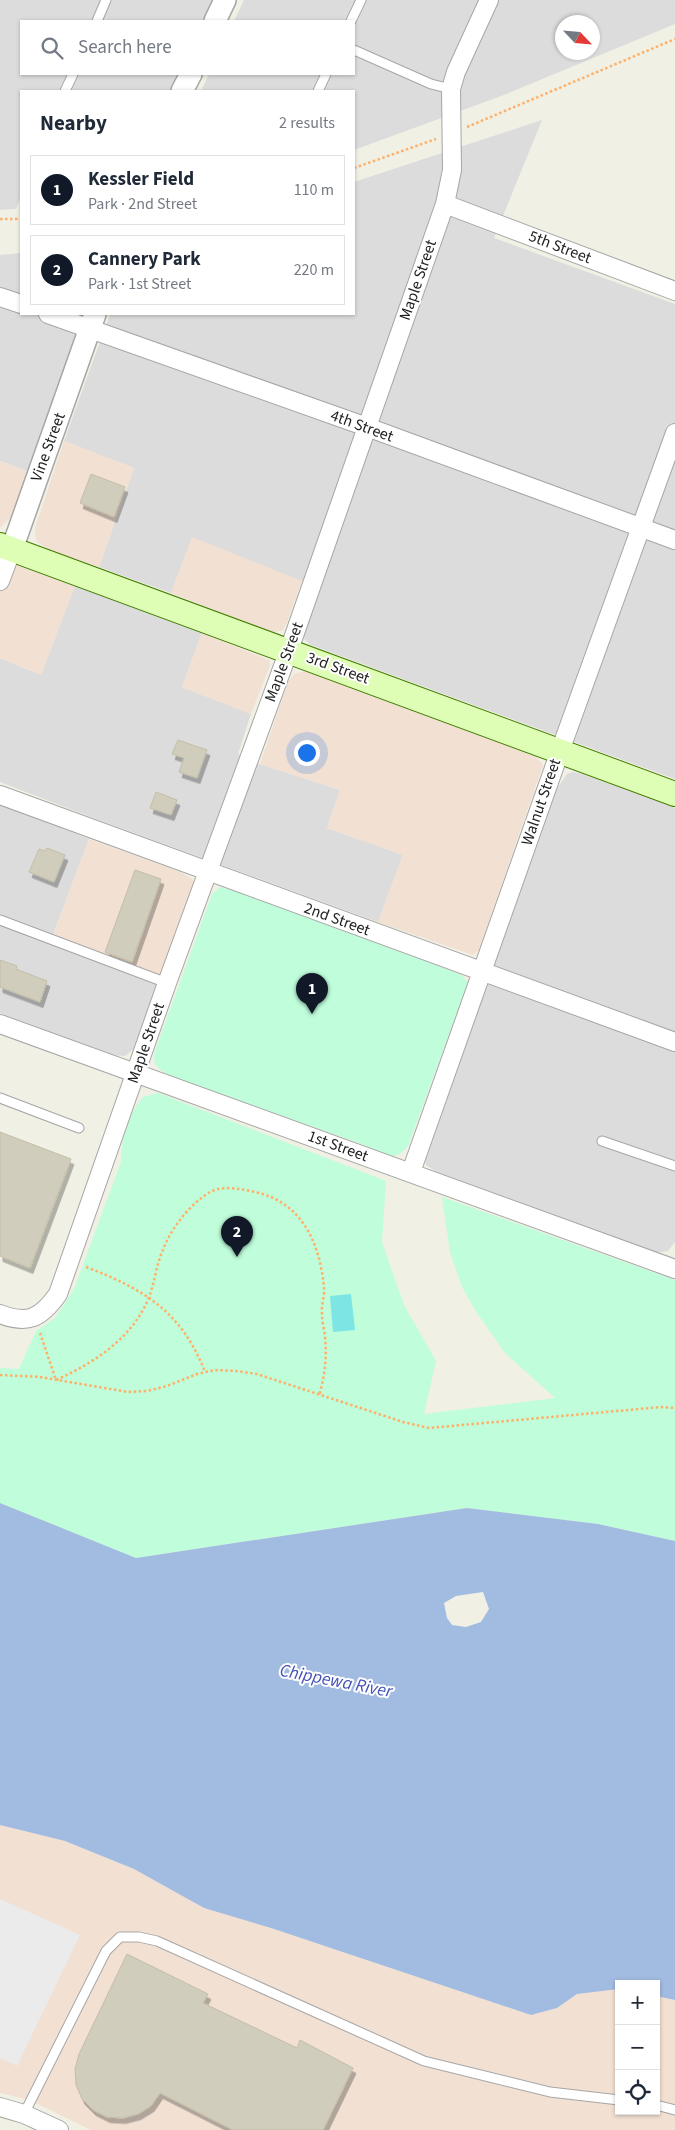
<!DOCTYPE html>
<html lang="en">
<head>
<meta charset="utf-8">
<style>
  :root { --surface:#fff; --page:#f6f6f7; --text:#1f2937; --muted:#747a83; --line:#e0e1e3; --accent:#111827 }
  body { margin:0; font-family:"Source Sans 3",sans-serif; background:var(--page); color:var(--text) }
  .controls { position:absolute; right:15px; bottom:15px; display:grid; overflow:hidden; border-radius:0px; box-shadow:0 1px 4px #0004 }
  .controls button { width:45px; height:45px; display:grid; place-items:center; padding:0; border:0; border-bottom:1px solid var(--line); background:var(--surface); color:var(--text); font:25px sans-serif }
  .compass { position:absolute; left:555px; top:15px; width:45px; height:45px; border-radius:50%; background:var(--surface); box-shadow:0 1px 4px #0004; rotate:116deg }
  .you { position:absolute; left:306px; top:752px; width:18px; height:18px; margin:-12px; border:4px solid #fff; border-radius:50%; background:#1a73e8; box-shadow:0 0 0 8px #1a73e833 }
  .badge { display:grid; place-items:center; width:32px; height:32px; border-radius:50%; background:var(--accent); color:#fff; font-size:16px; font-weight:700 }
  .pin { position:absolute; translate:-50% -41px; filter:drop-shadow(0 1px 2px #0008) }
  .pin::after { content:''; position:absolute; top:26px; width:18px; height:15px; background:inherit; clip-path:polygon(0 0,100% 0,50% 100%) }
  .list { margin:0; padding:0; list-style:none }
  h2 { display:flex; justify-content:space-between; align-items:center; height:65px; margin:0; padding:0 20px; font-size:21px }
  h2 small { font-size:16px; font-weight:400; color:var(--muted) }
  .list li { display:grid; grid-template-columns:32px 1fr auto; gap:15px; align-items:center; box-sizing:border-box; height:70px; margin:0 10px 10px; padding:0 10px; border:1px solid var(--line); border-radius:0px }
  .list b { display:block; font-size:19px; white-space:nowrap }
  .list p { margin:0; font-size:16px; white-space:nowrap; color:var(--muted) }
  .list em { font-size:16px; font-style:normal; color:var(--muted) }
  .icon { flex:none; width:28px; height:28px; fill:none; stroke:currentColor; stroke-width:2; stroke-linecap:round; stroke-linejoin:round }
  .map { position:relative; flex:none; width:675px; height:2130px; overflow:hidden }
  .search { position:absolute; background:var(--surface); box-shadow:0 1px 4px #0004; left:20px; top:20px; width:335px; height:55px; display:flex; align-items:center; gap:12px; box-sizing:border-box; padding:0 18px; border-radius:0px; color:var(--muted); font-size:19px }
  .panel { position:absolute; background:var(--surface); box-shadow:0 1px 4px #0004; left:20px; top:90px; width:335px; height:225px; border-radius:0px }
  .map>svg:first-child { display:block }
  .residential { fill:#dddcdc; fill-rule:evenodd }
  .commercial { fill:#f2e0d2 }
  .park { fill:#bffddb }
  .pitch { fill:#7de5e4 }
  .parking { fill:#ebebeb }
  .water { fill:#a2bbe1; fill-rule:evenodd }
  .building { fill:#d1cdbd; stroke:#c3bea6; filter:url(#shadow) }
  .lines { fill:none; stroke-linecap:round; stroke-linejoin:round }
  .service-casing { stroke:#a6a6a6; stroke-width:11 }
  .minor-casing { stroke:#a6a6a6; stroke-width:20 }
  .tertiary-casing { stroke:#a6a6a6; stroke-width:24 }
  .secondary-casing { stroke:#417c00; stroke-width:26 }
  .path { stroke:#ffaf67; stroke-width:2.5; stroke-dasharray:2.5 2.5; stroke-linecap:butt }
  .service { stroke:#fff; stroke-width:9 }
  .minor { stroke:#fff; stroke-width:18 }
  .tertiary { stroke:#fff; stroke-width:21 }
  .secondary { stroke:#dffeb5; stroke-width:24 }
  .labels { text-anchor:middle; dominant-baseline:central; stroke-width:4; stroke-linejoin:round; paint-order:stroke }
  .street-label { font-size:16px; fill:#1f1f1f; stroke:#fff }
  .water-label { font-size:18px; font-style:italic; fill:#4452b6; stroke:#fff }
</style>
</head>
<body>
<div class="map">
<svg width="675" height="2130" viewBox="0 0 675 2130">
  <defs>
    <filter id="shadow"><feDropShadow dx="3" dy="5.5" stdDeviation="0" flood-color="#0004"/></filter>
  </defs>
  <rect width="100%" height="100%" fill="#f0f0e4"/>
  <path class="residential" d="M0,0H215L204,21H21V74H179L171,91H21V196L16,209L0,210Z
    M244,0H675V24L504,95L354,150V91H201L209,74H354V21H234ZM562,22H592V52H562Z
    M542,120L494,238L675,304V779L311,645L304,639V629L319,588L192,538L171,593L99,567L134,468L64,441L110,314H354V182Z
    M21,253V314H85L29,472L0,461V255Z
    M75,586L202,633L182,687L251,714L238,754L260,764L340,790L327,828L403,855L378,922L96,819L0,782V658L41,675Z
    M573,772L582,774L675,808V1242L668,1251L662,1252H655L438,1173L426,1165L425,1159L556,790L567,774Z
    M0,803L89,839L50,943L158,985L137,1043L134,1049L125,1056L110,1055L0,1013Z"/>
  <path class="commercial" d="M64,441L134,468L99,567L49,550L36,541L35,528Z
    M0,461L29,472L10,518L0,528Z
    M192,537L302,581L287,622L283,630L275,632L268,631L171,593Z
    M0,559L75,586L41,675L0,658Z
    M202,633L269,660L270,665L251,714L182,687Z
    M305,671L536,756L543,765L479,950L473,955L378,922L403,855L327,828L340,790L260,764L288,682L294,674Z
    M89,839L181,872L193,880L195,884L161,976L53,936Z
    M0,1825L65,1841L134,1869L204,1908L271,1928L531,2015L557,2008L577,1994L619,1989V2111H656V1996L675,2000V2130H91L30,2100L0,2093Z"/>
  <path class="park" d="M220,887L235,891L460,974L468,982L408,1146C391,1166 382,1153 362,1144L172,1077C161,1071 153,1067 154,1054L212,894Z
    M158,1093L386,1181L382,1242L404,1305L436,1361L424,1414L555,1398L505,1353L477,1313L462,1287L450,1252L442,1197L675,1280V1541L598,1524L467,1508L136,1558L0,1503V1368L19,1369L36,1331L55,1318L74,1289L121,1162C121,1139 128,1114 143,1097Z"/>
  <path class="pitch" d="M351,1294L355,1330L333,1332L330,1296Z"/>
  <path class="parking" d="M0,1899L80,1935L17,2066L0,2058Z"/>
  <path class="water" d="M0,1503L136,1558L467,1508L598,1524L675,1541V2000L656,1996V1984H619V1989L577,1994L557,2008L531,2015L271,1928L204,1908L134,1869L65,1841L0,1825ZM483,1592L489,1609L481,1622L466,1627L452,1625L447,1618L444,1603L456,1596Z"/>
  <path class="building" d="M91,474L125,487L114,517L80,503Z
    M178,740L207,750L197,778L179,772L184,758L172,754Z
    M156,792L177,800L171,815L150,808Z
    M47,848L65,855L54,882L29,872L39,849L45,851Z
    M135,870L161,879L132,962L105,952Z
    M0,960L17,966L16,969L47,981L40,1002L0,987Z
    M0,1132L71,1159L30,1268L0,1256Z
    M127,1954L208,1994L203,2003L297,2048L300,2040L353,2068L323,2130H233L160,2093L151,2106L138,2114L123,2118L107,2117L93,2110L82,2099L76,2085L75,2069L79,2054Z"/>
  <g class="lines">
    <g class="service-casing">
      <path id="service" d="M97,21L106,0
        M351,21L361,0
        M354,50L431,84L451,89
        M65,91L73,74
        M318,91L326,74
        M0,920L167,983
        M0,1098L79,1128
        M602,1141L675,1166
        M656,2105L675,2110
        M24,2114L106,1951L120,1937H139L157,1941L424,2061L550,2092L619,2100"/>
    </g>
    <g class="minor-casing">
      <path id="minor" d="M445,204L675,291
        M0,297L21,304
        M48,314L367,427L675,540
        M0,581L12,549
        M0,795L675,1042
        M0,1024L675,1269
        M411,1172L560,751L675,433
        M0,1314C28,1325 41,1318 58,1294L167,983L289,650L445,204L452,170L451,89L456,72L489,0
        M0,2107L24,2114L59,2130"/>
    </g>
    <g class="tertiary-casing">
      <path id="tertiary" d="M215,21L225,0
        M182,91L191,74
        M12,549L95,314"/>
    </g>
    <g class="secondary-casing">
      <path id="secondary" d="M0,545L675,794"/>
    </g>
    <path class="path" d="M467,127L675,39
      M354,168L436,139
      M0,219H21
      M86,1267C144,1289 182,1312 205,1372
      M40,1333L56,1380C94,1363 133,1338 149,1297C155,1282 156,1265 163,1250C171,1228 190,1204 210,1192C222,1185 242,1189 255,1192C302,1202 320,1243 324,1288C325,1296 321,1305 322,1314C322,1321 324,1329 325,1336C327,1358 325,1375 319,1396
      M0,1375L40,1377L128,1392L147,1391L167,1386L197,1374L215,1370L236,1371L257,1374L403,1422L429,1428L661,1407L675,1408"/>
    <use href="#service" class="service"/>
    <use href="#minor" class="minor"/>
    <use href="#tertiary" class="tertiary"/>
    <use href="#secondary" class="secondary"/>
  </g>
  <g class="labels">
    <g class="street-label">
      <text transform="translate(560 247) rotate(21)">5th Street</text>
      <text transform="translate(418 280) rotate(-71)">Maple Street</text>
      <text transform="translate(362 426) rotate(20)">4th Street</text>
      <text transform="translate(48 447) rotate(-70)">Vine Street</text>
      <text transform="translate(284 662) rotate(-70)">Maple Street</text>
      <text transform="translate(338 668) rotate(20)">3rd Street</text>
      <text transform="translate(541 802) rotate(-71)">Walnut Street</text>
      <text transform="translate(337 919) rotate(20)">2nd Street</text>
      <text transform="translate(146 1043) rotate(-71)">Maple Street</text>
      <text transform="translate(338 1146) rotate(20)">1st Street</text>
    </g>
    <g class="water-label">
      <text transform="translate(336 1681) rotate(11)">Chippewa River</text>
    </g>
  </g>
</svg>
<div class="controls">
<button>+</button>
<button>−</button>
<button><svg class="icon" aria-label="locate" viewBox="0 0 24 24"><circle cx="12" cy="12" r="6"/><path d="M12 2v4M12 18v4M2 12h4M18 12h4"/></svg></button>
</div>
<svg class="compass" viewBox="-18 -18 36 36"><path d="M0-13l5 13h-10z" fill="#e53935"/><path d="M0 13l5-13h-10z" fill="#747a83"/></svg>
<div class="you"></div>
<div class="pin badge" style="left:312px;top:1014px">1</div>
<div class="pin badge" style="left:237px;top:1257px">2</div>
<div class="search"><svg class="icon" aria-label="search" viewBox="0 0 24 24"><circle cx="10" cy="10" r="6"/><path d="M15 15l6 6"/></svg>Search here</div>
<section class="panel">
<h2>Nearby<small>2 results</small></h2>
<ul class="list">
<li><span class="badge">1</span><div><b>Kessler Field</b><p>Park · 2nd Street</p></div><em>110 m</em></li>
<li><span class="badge">2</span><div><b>Cannery Park</b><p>Park · 1st Street</p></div><em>220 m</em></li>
</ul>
</section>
</div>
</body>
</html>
